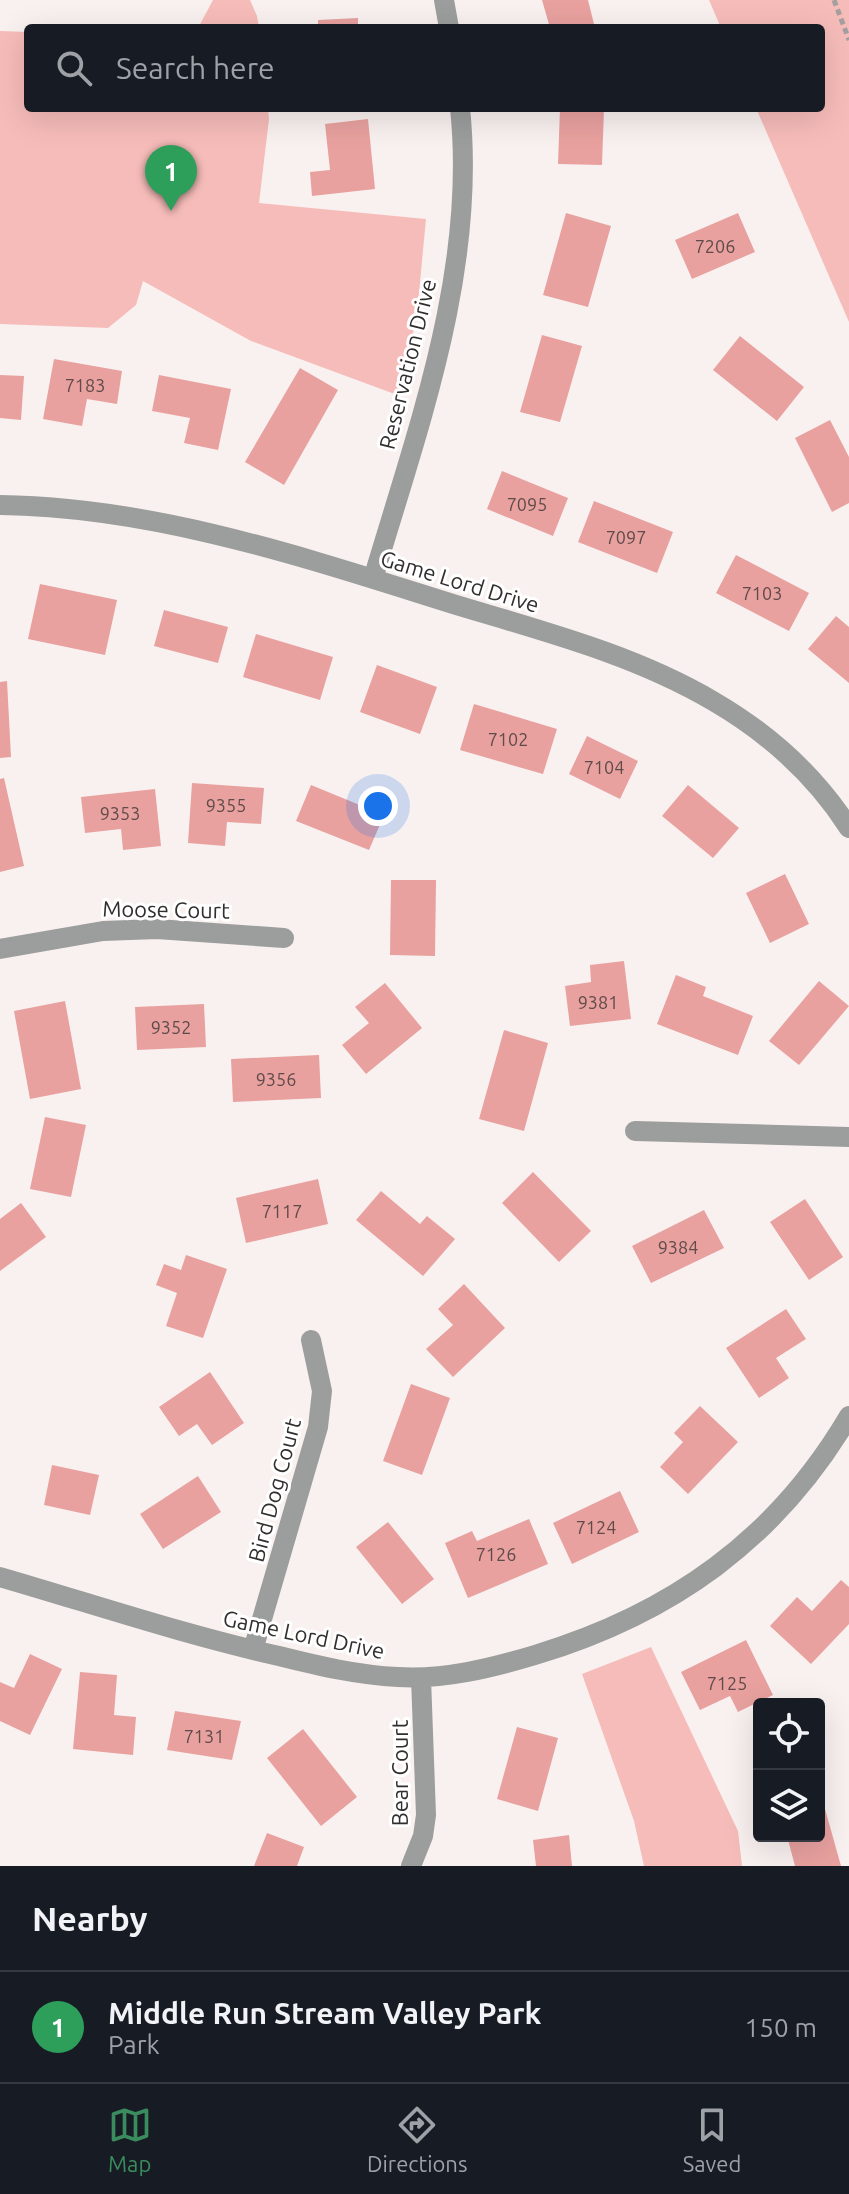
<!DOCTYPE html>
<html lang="en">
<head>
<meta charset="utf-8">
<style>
  :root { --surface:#171b24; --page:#20242c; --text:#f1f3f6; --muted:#9ea1a6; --line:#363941; --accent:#3a8b5d }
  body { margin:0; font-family:Ubuntu,sans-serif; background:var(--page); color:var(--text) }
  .controls { position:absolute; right:24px; bottom:24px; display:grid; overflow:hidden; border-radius:8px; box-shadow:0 8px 32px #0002 }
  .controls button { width:72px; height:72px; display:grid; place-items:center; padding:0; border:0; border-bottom:2px solid var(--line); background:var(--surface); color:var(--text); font:40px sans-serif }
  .you { position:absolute; left:378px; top:806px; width:28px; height:28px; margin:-20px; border:6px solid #fff; border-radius:50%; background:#1a73e8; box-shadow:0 0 0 12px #1a73e833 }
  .badge { display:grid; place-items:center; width:52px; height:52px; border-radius:50%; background:var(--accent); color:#fff; font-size:26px; font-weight:700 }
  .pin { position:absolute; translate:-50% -66px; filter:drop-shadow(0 2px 4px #0008) }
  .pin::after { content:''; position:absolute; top:42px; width:28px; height:24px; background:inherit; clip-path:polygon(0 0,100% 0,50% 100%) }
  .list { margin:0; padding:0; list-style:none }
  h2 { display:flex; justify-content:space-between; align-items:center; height:104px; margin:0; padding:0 32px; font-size:34px }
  h2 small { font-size:26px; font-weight:400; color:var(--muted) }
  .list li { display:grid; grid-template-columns:52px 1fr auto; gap:24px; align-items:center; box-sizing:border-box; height:112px; padding:0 32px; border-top:2px solid var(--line) }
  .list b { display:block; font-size:30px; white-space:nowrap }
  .list p { margin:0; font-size:26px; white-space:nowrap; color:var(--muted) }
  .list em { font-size:26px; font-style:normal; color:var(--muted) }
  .icon { flex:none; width:44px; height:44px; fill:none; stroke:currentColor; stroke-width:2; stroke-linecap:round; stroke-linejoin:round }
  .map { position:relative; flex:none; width:849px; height:1866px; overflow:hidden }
  .search { position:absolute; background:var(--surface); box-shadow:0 8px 32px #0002; left:24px; right:24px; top:24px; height:88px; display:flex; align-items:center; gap:20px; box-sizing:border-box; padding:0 28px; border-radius:8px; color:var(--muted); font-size:30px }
  .sheet { height:216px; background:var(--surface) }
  nav { display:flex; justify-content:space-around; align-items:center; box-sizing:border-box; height:112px; border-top:2px solid var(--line); background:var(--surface); font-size:22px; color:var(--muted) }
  nav a { display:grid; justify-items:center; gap:4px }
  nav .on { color:var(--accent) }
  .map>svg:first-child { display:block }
  .green { fill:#f6bcb9 }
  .building { fill:#e8a19f }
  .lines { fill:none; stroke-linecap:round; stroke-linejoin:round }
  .path { stroke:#a59f9f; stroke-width:5; stroke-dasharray:6 4; stroke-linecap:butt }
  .street { stroke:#9b9e9c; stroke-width:20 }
  .labels { text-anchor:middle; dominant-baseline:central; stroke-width:6; stroke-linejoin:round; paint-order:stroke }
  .number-label { font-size:18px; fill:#5f4b4a }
  .street-label { font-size:22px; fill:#312e2e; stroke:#fff }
</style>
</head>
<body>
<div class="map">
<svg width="849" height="1866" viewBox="0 0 849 1866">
  <rect width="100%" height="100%" fill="#f9f1f0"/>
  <path class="green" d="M213,0H250L257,16L259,28H198Z
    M709,0H849V322L756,108H821V28H721Z
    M0,31L28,32V108H268L269,119L259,203L426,219L417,314L400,396L251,341L143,281L136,305L108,328L0,324Z
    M651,1647L738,1831L742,1866H644L634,1821L582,1674Z"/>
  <path class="building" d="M542,0H588L595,28H550Z
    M358,18V28H318V20Z
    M560,108L604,109L602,165L558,164Z
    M368,119L375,189L312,196L310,172L330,170L325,124Z
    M566,213L611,226L588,307L543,295Z
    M738,213L755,252L692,279L675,240Z
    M542,335L582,346L560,422L520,412Z
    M740,336L804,387L777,421L713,370Z
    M54,359L122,371L117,404L87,399L82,426L43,419Z
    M300,368L338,390L284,485L245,462Z
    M0,375L24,376L21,420L0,418Z
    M159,375L231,389L218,450L184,443L190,418L152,411Z
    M830,420L849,457V503L832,512L795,438Z
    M502,471L568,498L553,536L487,509Z
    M594,501L673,532L657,573L578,542Z
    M736,555L809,593L789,631L716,593Z
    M40,584L117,600L105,655L28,639Z
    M164,610L228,627L218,663L154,646Z
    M836,616L849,627V683L808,649Z
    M256,634L333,657L320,700L243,677Z
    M377,665L437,687L420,734L360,712Z
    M7,681L11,757L0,758V682Z
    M474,704L557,729L543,774L460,750Z
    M587,736L638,761L620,799L569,774Z
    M4,778L24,866L0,872V779Z
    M192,783L264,788L261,824L227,822L225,846L188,843Z
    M311,785L384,815L369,850L296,821Z
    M688,785L739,828L713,858L662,816Z
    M155,789L161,846L123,850L121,829L85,833L81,797Z
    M785,874L809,924L770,943L746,893Z
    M391,880H436L435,956L390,955Z
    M624,961L631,1019L570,1026L565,986L591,982L590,965Z
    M676,975L706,987L703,996L753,1016L738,1055L657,1024Z
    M819,981L849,1006L799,1065L769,1041Z
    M385,983L422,1028L366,1074L342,1045L369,1023L355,1007Z
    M65,1001L81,1089L30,1099L14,1011Z
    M204,1004L206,1047L137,1050L135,1007Z
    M504,1030L548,1043L524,1131L479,1119Z
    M319,1055L321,1098L233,1102L231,1059Z
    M45,1117L86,1125L71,1197L30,1189Z
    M533,1172L591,1231L559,1262L502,1203Z
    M318,1179L328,1224L246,1243L236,1198Z
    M381,1191L420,1224L427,1216L455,1239L423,1276L356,1220Z
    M805,1199L843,1257L809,1280L770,1222Z
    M21,1203L46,1237L0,1271V1219Z
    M704,1210L724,1248L651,1283L632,1246Z
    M186,1255L227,1269L203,1338L166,1326L177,1293L156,1285L164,1264L181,1270Z
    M464,1284L505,1328L453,1377L426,1349L453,1325L438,1309Z
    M786,1309L806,1339L776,1358L789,1378L759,1398L726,1348Z
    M210,1372L244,1423L212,1445L197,1424L179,1436L159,1407Z
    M411,1384L450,1398L422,1475L383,1461Z
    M700,1406L738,1442L688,1494L660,1467L683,1442L674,1433Z
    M52,1465L99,1475L90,1515L44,1505Z
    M198,1476L221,1512L163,1549L140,1514Z
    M620,1491L639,1532L572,1564L553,1523Z
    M529,1519L548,1564L468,1598L445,1543L472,1531L477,1541Z
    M388,1522L434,1579L402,1604L356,1547Z
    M841,1580L849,1587V1624L811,1664L770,1626L797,1597L812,1611Z
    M746,1640L773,1695L738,1712L730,1696L700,1710L681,1672Z
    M30,1654L62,1669L30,1735L0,1721V1682L14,1688Z
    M80,1672L117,1675L114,1715L136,1717L133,1755L73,1749Z
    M175,1711L241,1721L232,1760L167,1750Z
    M517,1727L558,1738L538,1811L497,1799Z
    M303,1729L357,1797L321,1826L267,1758Z
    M820,1791L841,1866H795L787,1836H819Z
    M267,1833L304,1847L297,1866H254Z
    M569,1835L572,1866H536L533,1840Z"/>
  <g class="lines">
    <path class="path" d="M834,0L849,40"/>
    <path class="street" d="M444,0L449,28
      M0,505C156,507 306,558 453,604C542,631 633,654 713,701C768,733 815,775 849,828
      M373,579C418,427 477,270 460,108
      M0,949L103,931L157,929L284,938
      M635,1131L849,1137
      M0,1577C93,1604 185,1635 279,1656C319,1666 357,1675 398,1677C443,1680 492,1668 535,1655C671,1614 776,1540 849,1416
      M253,1650L318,1427L322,1391L311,1340
      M411,1866L423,1836L426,1815L421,1678"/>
  </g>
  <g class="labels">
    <g class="number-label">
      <text x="715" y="246">7206</text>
      <text x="85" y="385">7183</text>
      <text x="527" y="504">7095</text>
      <text x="626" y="537">7097</text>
      <text x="762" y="593">7103</text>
      <text x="508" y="739">7102</text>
      <text x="604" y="767">7104</text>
      <text x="226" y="805">9355</text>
      <text x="120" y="813">9353</text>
      <text x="598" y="1002">9381</text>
      <text x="171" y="1027">9352</text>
      <text x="276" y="1079">9356</text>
      <text x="282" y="1211">7117</text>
      <text x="678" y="1247">9384</text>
      <text x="596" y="1527">7124</text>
      <text x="496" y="1554">7126</text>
      <text x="727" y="1683">7125</text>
      <text x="204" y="1736">7131</text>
    </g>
    <g class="street-label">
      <text transform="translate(407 364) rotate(-76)">Reservation Drive</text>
      <text transform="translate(460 581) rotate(17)">Game Lord Drive</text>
      <text transform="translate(166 909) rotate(1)">Moose Court</text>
      <text transform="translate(274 1490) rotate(-75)">Bird Dog Court</text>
      <text transform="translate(304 1634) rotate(12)">Game Lord Drive</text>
      <text transform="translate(399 1773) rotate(-90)">Bear Court</text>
    </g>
  </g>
</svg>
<div class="controls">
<button><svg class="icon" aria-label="locate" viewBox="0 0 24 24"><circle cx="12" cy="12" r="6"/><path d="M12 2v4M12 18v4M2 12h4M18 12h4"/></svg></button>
<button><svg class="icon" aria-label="layers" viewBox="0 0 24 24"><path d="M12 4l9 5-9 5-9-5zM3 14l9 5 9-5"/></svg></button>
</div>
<div class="you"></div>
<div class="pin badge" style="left:171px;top:211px;background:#2e9e5b">1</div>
<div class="search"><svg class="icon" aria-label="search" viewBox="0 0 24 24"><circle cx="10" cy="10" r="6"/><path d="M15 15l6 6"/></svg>Search here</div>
</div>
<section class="sheet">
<h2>Nearby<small></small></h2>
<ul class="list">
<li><span class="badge" style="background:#2e9e5b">1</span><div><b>Middle Run Stream Valley Park</b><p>Park</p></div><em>150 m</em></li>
</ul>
</section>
<nav>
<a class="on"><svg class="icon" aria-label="map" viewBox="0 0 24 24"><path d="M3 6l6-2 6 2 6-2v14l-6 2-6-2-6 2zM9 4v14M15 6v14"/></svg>Map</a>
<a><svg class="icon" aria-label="directions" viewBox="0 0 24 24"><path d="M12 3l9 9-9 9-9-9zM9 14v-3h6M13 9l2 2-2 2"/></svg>Directions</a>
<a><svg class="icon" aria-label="saved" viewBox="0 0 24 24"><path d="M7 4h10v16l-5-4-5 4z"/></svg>Saved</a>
</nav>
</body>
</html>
